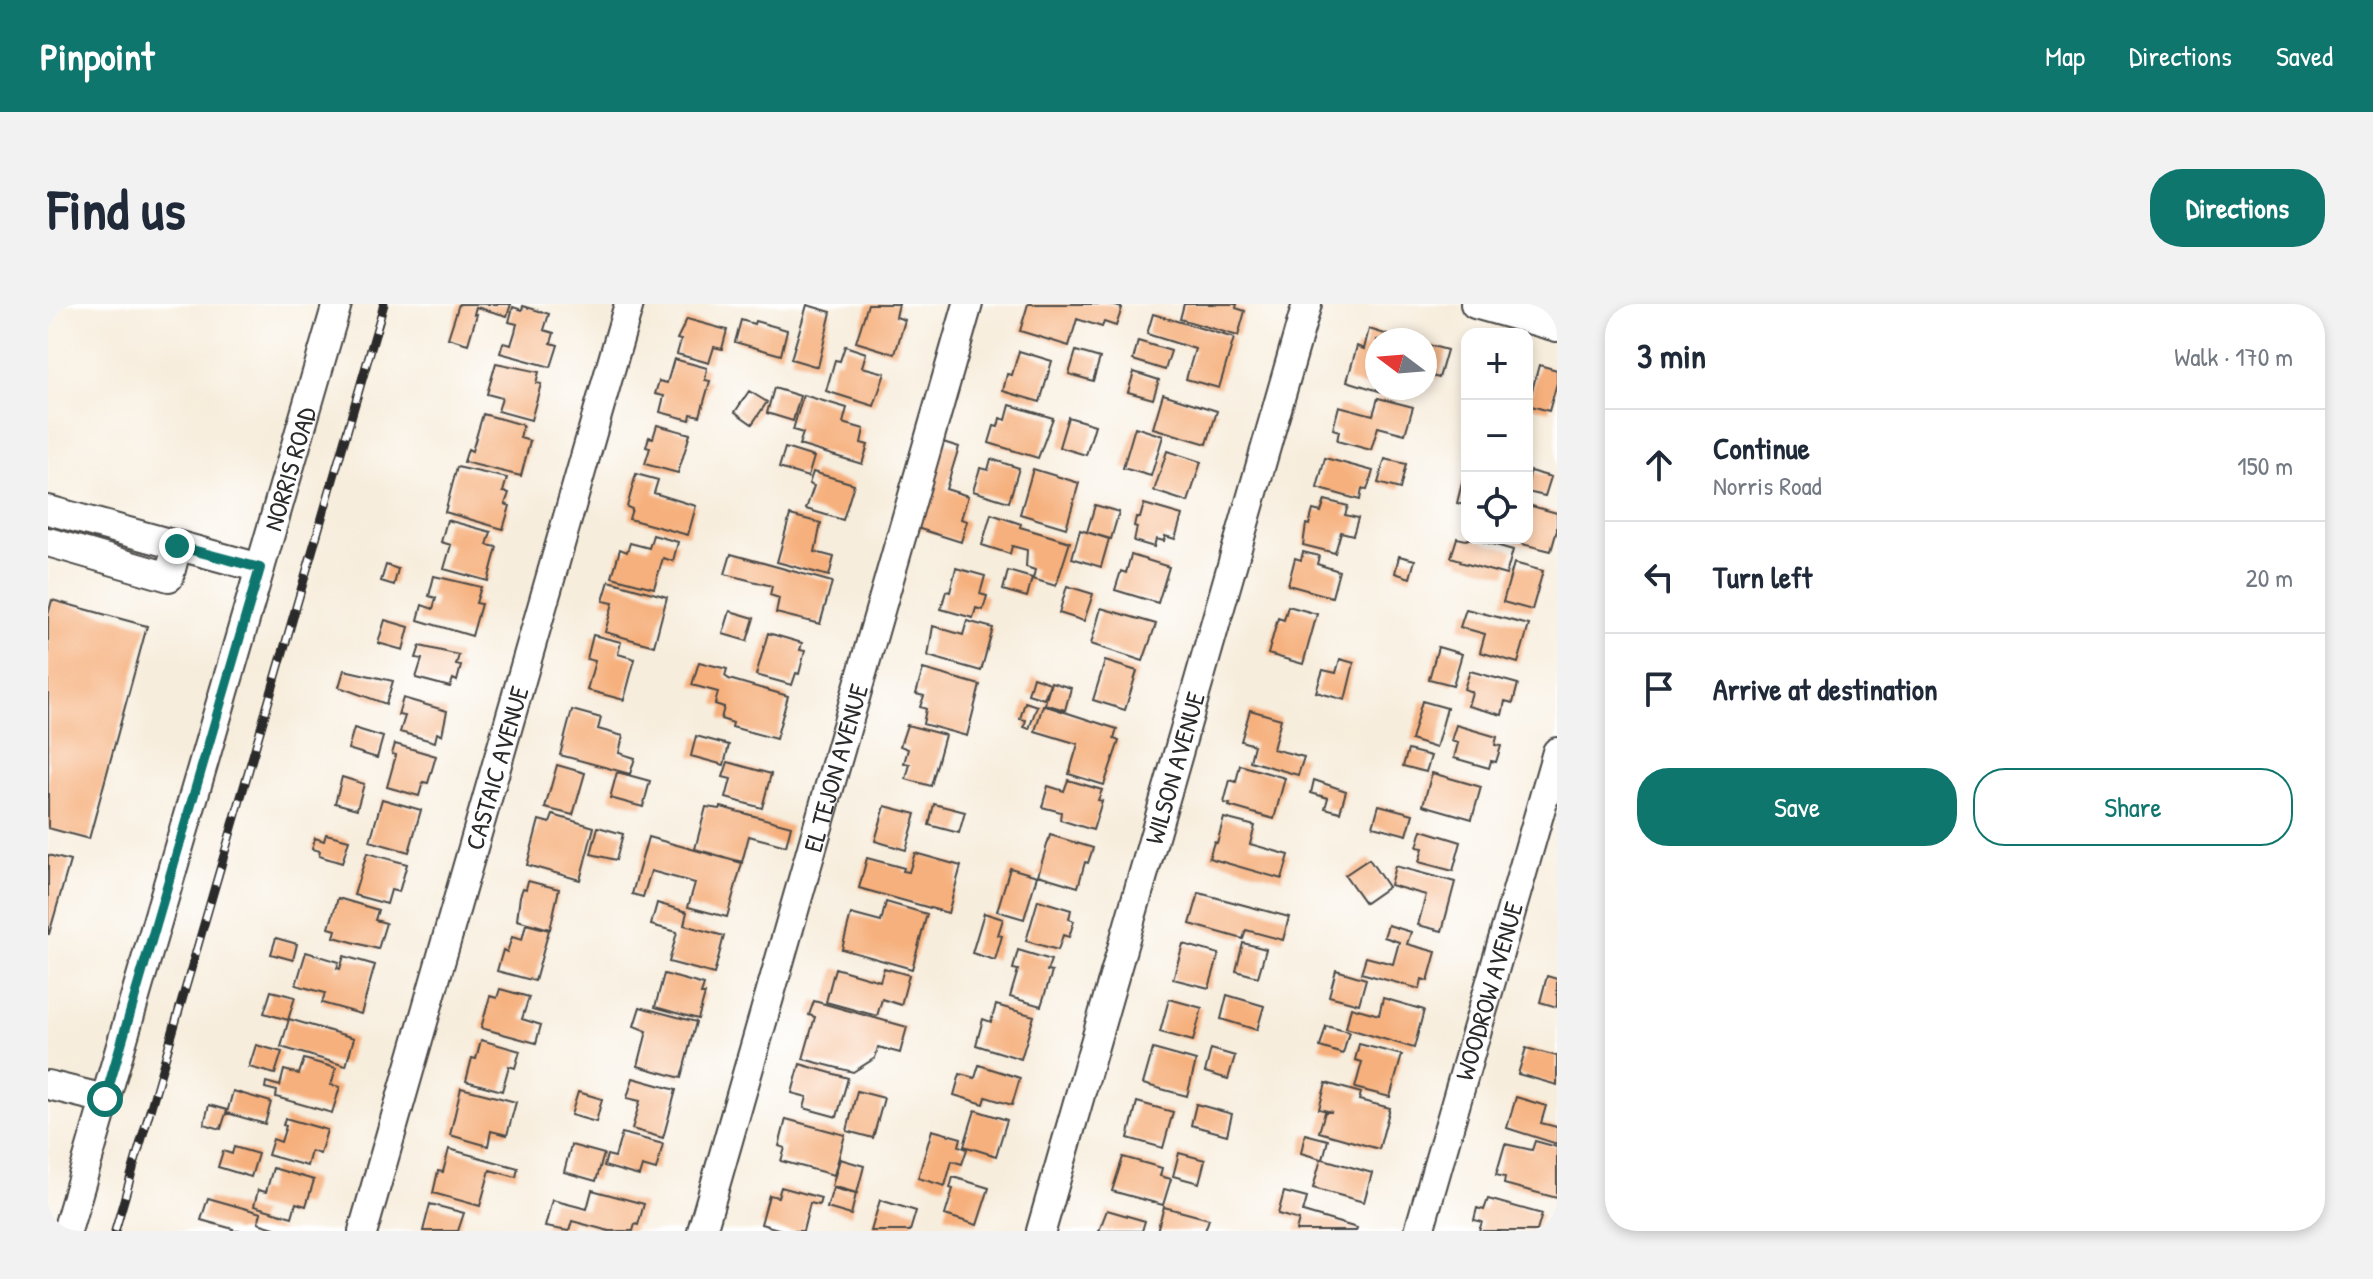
<!DOCTYPE html>
<html lang="en">
<head>
<meta charset="utf-8">
<style>
  :root { --surface:#fff; --page:#f2f2f3; --text:#1f2937; --muted:#747a83; --line:#e0e1e3; --accent:#0f766e }
  body { margin:0; font-family:"Patrick Hand",sans-serif; background:var(--page); color:var(--text) }
  .controls { position:absolute; right:24px; top:24px; display:grid; overflow:hidden; border-radius:16px; box-shadow:0 4px 12px #0003 }
  .controls button { width:72px; height:72px; display:grid; place-items:center; padding:0; border:0; border-bottom:2px solid var(--line); background:var(--surface); color:var(--text); font:40px sans-serif }
  .compass { position:absolute; left:1317px; top:24px; width:72px; height:72px; border-radius:50%; background:var(--surface); box-shadow:0 4px 12px #0003; rotate:286deg }
  .stop { position:absolute; width:24px; height:24px; margin:-18px; border:6px solid #0f766e; border-radius:50%; background:#fff }
  .stop.end { background:#0f766e; border-color:#fff; box-shadow:0 2px 8px #0008 }
  .list { margin:0; padding:0; list-style:none }
  h2 { display:flex; justify-content:space-between; align-items:center; height:104px; margin:0; padding:0 32px; font-size:34px }
  h2 small { font-size:26px; font-weight:400; color:var(--muted) }
  .list li { display:grid; grid-template-columns:52px 1fr auto; gap:24px; align-items:center; box-sizing:border-box; height:112px; padding:0 32px; border-top:2px solid var(--line) }
  .list b { display:block; font-size:30px; white-space:nowrap }
  .list p { margin:0; font-size:26px; white-space:nowrap; color:var(--muted) }
  .list em { font-size:26px; font-style:normal; color:var(--muted) }
  .actions { display:flex; gap:16px; padding:24px 32px }
  .actions a { flex:1; padding:18px 0; border:2px solid var(--accent); border-radius:32px; text-align:center; font-size:28px; color:var(--accent) }
  .actions .main { background:var(--accent); color:#fff }
  .icon { flex:none; width:44px; height:44px; fill:none; stroke:currentColor; stroke-width:2; stroke-linecap:round; stroke-linejoin:round }
  .map { position:relative; flex:none; width:1509px; height:927px; overflow:hidden; border-radius:32px }
  header { display:flex; align-items:center; gap:48px; box-sizing:border-box; height:112px; padding:0 40px; background:var(--accent); color:#fff }
  header strong { font-size:38px }
  nav { display:flex; gap:44px; margin-inline-start:auto; font-size:28px }
  .intro { display:flex; align-items:center; justify-content:space-between; box-sizing:border-box; height:192px; padding:0 48px }
  h1 { margin:0; font-size:56px }
  .button { padding:20px 36px; border-radius:32px; background:var(--accent); color:#fff; font-size:28px; font-weight:700 }
  main { display:flex; gap:48px; padding:0 48px }
  aside { flex:1; background:var(--surface); border-radius:32px; box-shadow:0 4px 12px #0003 }
  .map>svg:first-child { display:block }
  .building { fill:#f6b07d }
  .lines { fill:none; stroke-linecap:round; stroke-linejoin:round }
  .minor-casing { stroke:#4a4846; stroke-width:32 }
  .minor { stroke:#fff; stroke-width:28 }
  .rail-casing { stroke:#2b2b2b; stroke-width:9 }
  .rail { stroke:#fff; stroke-width:6; stroke-dasharray:18; stroke-linecap:butt }
  .route { stroke:#0f766e; stroke-width:10 }
  .labels { text-anchor:middle; dominant-baseline:central; stroke-width:6; stroke-linejoin:round; paint-order:stroke }
  .street-label { font-size:26px; fill:#2b2b2b; stroke:#fff }
</style>
</head>
<body>
<header>
<strong>Pinpoint</strong>
<nav><a>Map</a><a>Directions</a><a>Saved</a></nav>
</header>
<div class="intro"><h1>Find us</h1><a class="button">Directions</a></div>
<main>
<div class="map">
<svg width="1509" height="927" viewBox="0 0 1509 927">
  <rect width="100%" height="100%" fill="#fff"/>
  <filter id="ink" filterUnits="userSpaceOnUse"><feTurbulence type="fractalNoise" baseFrequency=".0125" numOctaves="2"/><feDisplacementMap in="SourceGraphic" scale="16" xChannelSelector="R" yChannelSelector="G"/><feConvolveMatrix kernelMatrix="1 2 1 2 8 2 1 2 1" color-interpolation-filters="sRGB"/></filter>
  <filter id="wash" filterUnits="userSpaceOnUse"><feTurbulence type="fractalNoise" baseFrequency=".006" numOctaves="4" result="noise"/><feDisplacementMap in="SourceGraphic" scale="32" xChannelSelector="R" yChannelSelector="G"/><feGaussianBlur stdDeviation="1.8" result="paint"/><feColorMatrix in="noise" values="0 0 0 0 0 0 0 0 0 0 0 0 0 0 0 0 0 1.4 0 .05"/><feComposite in="paint" operator="in"/></filter>
  <g filter="url(#wash)">
    <rect width="100%" height="100%" fill="#f7eddc"/>
    <g id="blocks">
      <path class="building" d="M411,0H463L459,12L428,3L426,10H429L420,40L400,34Z
        M820,0H851L848,13L857,16L847,50L808,38Z
        M980,0H1061L1074,4L1068,22L1056,18L1054,23L1029,15L1021,42L972,27Z
        M1136,0H1189L1188,4L1197,7L1190,32L1132,15Z
        M759,1L783,8L770,63L743,55Z
        M475,2L501,10L496,26L506,29L503,39L510,41L503,63L452,49L455,39L463,41L467,28L469,20L461,18L465,3L474,6Z
        M1105,10L1186,34L1171,84L1138,75L1147,45L1099,30Z
        M639,15L679,26L674,45L666,43L661,59L629,50L633,36L629,35Z
        M693,16L706,20L707,17L739,26L733,51L687,38Z
        M1321,25L1353,35L1329,36V84H1335L1334,88L1299,77L1309,42L1316,45Z
        M1090,37L1123,47L1117,66L1085,56Z
        M1377,40L1399,46L1391,74L1377,70Z
        M797,42L818,49L814,63L837,69L826,102L778,87L787,56L792,57Z
        M971,47L1004,57L992,98L955,87L959,70L964,71Z
        M1028,47L1052,54L1045,77L1021,70Z
        M626,55L659,64L657,76L662,77L652,112L643,110L642,116L612,108L616,92L607,90L611,77L619,79Z
        M448,59L491,68L488,79L493,80L483,116L450,107L454,94L439,90Z
        M1491,61L1509,66V79L1501,107L1480,101Z
        M1086,68L1111,76L1105,95L1080,88Z
        M726,84L752,92L745,117L719,109Z
        M701,87L719,98L704,120L687,108Z
        M1115,90L1169,107L1159,140L1105,124Z
        M755,91L799,104L795,119L816,125L813,139L820,141L814,160L751,141L755,129L745,126Z
        M1330,94L1365,103L1357,130L1330,123L1323,146L1289,137L1291,127L1285,125L1291,102L1325,111Z
        M962,101L1005,114L990,154L941,139L946,122L950,123L952,114L958,116Z
        M435,110L475,121L472,134L482,137L473,172L416,158L420,145L424,147Z
        M1020,113L1047,121L1038,151L1011,143Z
        M609,121L642,130L630,169L597,160L602,144L598,143L601,133L605,134Z
        M1087,123L1115,132L1103,172L1075,164Z
        M895,138L911,143L898,185L920,192L913,215L919,217L913,238L869,224Z
        M737,144L766,153L760,173L731,164Z
        M1119,147L1153,158L1140,198L1106,187Z
        M1277,154L1325,167L1319,186L1314,185L1312,196L1269,184Z
        M943,155L971,164L961,198L925,187L932,164L940,166Z
        M1337,155L1358,160L1352,185L1330,179Z
        M409,163L459,174L455,188L461,189L457,200L462,202L455,225L397,208Z
        M985,165L1031,179L1018,224L972,210Z
        M1482,167L1503,173L1497,192L1479,188Z
        M765,168L806,180L795,216L758,205L766,182L761,180Z
        M588,170L610,176L606,189L648,202L640,231L581,215L584,205L579,203Z
        M1415,175L1419,177V202L1409,199Z
        M1277,196L1300,202L1297,211L1310,214L1305,231L1293,228L1287,249L1255,241L1258,220L1261,221L1265,206L1273,208Z
        M1096,200L1134,211L1127,235L1117,232L1116,237L1108,235L1106,243L1086,237L1089,223L1086,222L1088,213L1092,214Z
        M1047,201L1071,208L1063,235L1039,228Z
        M1480,201L1509,209V226L1503,247L1466,238L1467,234H1479Z
        M943,210L973,220L972,223L1022,238L1008,282L985,275L987,266L978,263L979,246L964,242L962,250L934,241Z
        M742,211L773,219L767,248L786,253L781,272L729,258Z
        M399,216L443,228L439,241L449,243L440,277L396,265L403,241L393,238Z
        M1032,226L1061,235L1053,263L1024,254Z
        M605,231L630,238L625,257L615,254L606,284L564,273L572,245L579,248L582,239L601,244Z
        M1409,234L1418,236L1423,234L1465,246L1458,271L1412,258L1413,256L1403,253Z
        M1255,248L1271,252L1269,260L1291,267L1284,293L1240,281L1247,254L1253,256Z
        M683,250L784,278L772,320L728,309L731,294L722,291L724,282L677,270Z
        M1083,251L1121,263L1110,299L1067,286L1073,267L1078,269Z
        M1351,252L1367,256L1362,274L1347,269Z
        M1466,259L1495,267L1484,306L1455,298Z
        M338,261L350,265L346,281L333,277Z
        M908,264L937,272L932,290L939,292L935,306L928,304L925,314L893,305L898,287L902,288Z
        M960,267L984,274L979,293L955,286Z
        M386,272L433,283L428,299L433,300L424,332L370,316L374,301L385,305L388,294L381,292Z
        M561,277L619,293L606,342L557,328L565,299L555,297Z
        M1019,282L1045,290L1036,317L1011,309Z
        M4,296L99,322L41,535L0,524V311Z
        M1240,302L1269,310L1255,360L1220,350L1230,314L1236,316Z
        M1053,304L1108,320L1095,357L1043,340Z
        M1418,305L1481,321L1470,359L1432,348L1437,330L1412,323Z
        M682,307L706,314L699,337L675,330Z
        M337,316L361,323L355,346L330,339Z
        M919,317L945,324L933,367L880,352L885,322L915,331Z
        M720,329L754,339L752,346L757,347L751,370L748,369L744,381L708,371Z
        M545,331L573,338L570,350L587,355L576,396L539,386L547,357L539,355Z
        M372,342L411,351L408,361L413,362L409,377L405,375L402,383L368,374L374,355L368,354Z
        M1390,343L1414,350L1405,381L1381,375Z
        M1292,355L1306,359L1297,396L1268,388L1275,366L1288,369Z
        M1057,357L1089,367L1077,406L1045,396Z
        M651,358L679,365L677,372L681,375L740,392L728,435L684,423L685,419L673,415L676,403L667,400L670,388L644,381Z
        M875,365L932,381L919,432L875,420L878,405L872,403L876,392L868,390Z
        M296,366L345,377L338,400L291,383Z
        M1422,367L1470,380L1465,399L1457,397L1454,411L1420,402L1424,388L1416,385Z
        M985,373L1002,379L996,395L980,390Z
        M1003,378L1023,384L1017,406L997,400Z
        M355,394L399,407L394,431L389,429L387,438L352,428L357,412L350,411Z
        M1374,397L1399,404L1388,444L1363,436Z
        M977,398L989,402L981,425L976,423L978,416L972,415Z
        M995,401L1069,425L1066,435L1071,437L1056,481L1021,470L1030,440L987,427Z
        M524,406L553,414L550,425L575,432L571,449L587,454L582,470L512,451Z
        M1202,406L1233,415L1225,445L1256,453L1250,471L1202,457L1206,441L1193,437Z
        M859,421L897,431L883,482L858,475L862,460L856,459L860,445L852,442Z
        M1408,421L1449,433L1447,441L1453,442L1448,458L1443,457L1441,464L1406,454L1410,439L1403,437Z
        M306,424L335,433L329,454L300,445Z
        M648,432L681,441L676,461L643,452Z
        M347,440L388,452L380,479L375,478L371,492L339,483L348,451L344,450Z
        M1360,446L1383,452L1378,468L1355,462Z
        M680,458L723,470L714,504L678,494L683,475L675,473Z
        M509,461L537,469L525,511L497,504Z
        M1192,461L1237,474L1226,515L1181,502L1182,500L1176,499L1182,476L1188,478Z
        M569,468L602,477L595,503L562,494Z
        M1384,469L1433,483L1424,515L1375,501Z
        M294,473L316,480L309,505L287,499Z
        M1020,476L1054,486L1050,496L1054,497L1045,526L1012,516L1013,508L994,503L1000,482L1016,487Z
        M1266,476L1298,487L1292,508L1277,504L1280,494L1263,489Z
        M334,495L373,506L361,548L322,537Z
        M886,500L917,508L911,529L881,521Z
        M1331,501L1365,510L1359,531L1325,522Z
        M837,502L868,510L858,546L827,537Z
        M658,503L672,505L673,503L743,522L738,542L701,532L694,558L647,545Z
        M505,511L546,523L532,576L479,561L491,516L502,519Z
        M1176,514L1207,522L1202,540L1241,551L1234,575L1161,554L1166,538L1169,539Z
        M550,523L575,530L568,556L543,550Z
        M1374,526L1413,538L1405,567L1371,558L1375,544L1369,543Z
        M278,530L301,536L294,559L271,552L272,547L264,545L267,534L276,537Z
        M1002,531L1045,544L1040,559L1037,558L1030,583L990,571Z
        M600,533L694,559L679,613L640,603L647,579L603,567L595,593L584,590Z
        M319,549L359,560L351,588L343,586L339,600L306,591Z
        M867,549L913,562L900,609L811,584L819,554L856,564L855,567L861,568Z
        M0,551L22,557L1,630H0Z
        M1321,555L1340,583L1317,599L1297,571Z
        M1347,562L1407,578L1394,627L1370,621L1378,591L1342,581Z
        M962,564L989,572L976,615L949,607Z
        M480,577L511,585L502,625L469,616L472,592L475,584L478,585Z
        M1151,589L1241,613L1235,636L1198,626L1195,635L1142,620Z
        M290,594L330,606L327,616L338,619L330,645L286,633L288,626L281,624Z
        M990,596L1023,606L1021,615L1026,617L1021,633L1015,631L1010,646L978,637Z
        M838,598L879,610L864,665L794,645L803,610L833,618Z
        M609,599L639,608L636,621L676,632L666,670L621,658L629,628L603,621Z
        M936,609L955,615L950,631L954,632L947,656L924,649Z
        M478,620L501,626L487,677L449,667L455,646L459,648L464,633L474,636Z
        M1340,621L1363,628L1359,640L1388,648L1380,677L1374,675L1372,685L1313,669L1318,653L1345,660L1351,638L1336,633Z
        M228,634L249,640L245,656L223,650Z
        M1195,639L1218,645L1210,673L1188,667Z
        M1135,640L1171,650L1161,684L1125,675Z
        M970,646L1003,656L999,667L1004,668L993,702L962,693L970,666L965,665Z
        M258,648L291,658L289,664L292,665L296,652L327,661L313,710L274,699L277,689L248,681Z
        M787,664L832,677L836,664L861,671L853,701L834,695L829,712L778,698Z
        M1288,666L1318,675L1311,700L1281,692Z
        M616,670L656,681L653,690H657L650,715L607,703Z
        M1499,672L1509,675V703L1492,698Z
        M452,685L481,693L474,715L493,721L488,739L433,724L442,692L449,694Z
        M223,687L247,693L240,716L216,709Z
        M1179,691L1216,702L1209,726L1173,715Z
        M1335,694L1376,706L1366,744L1298,724L1303,703L1331,711Z
        M1121,695L1154,704L1145,737L1112,728Z
        M766,697L859,723L852,749L830,743L827,754L805,768L755,755L767,713L761,711Z
        M948,701L986,712L973,755L928,741L935,715L943,718Z
        M592,703L648,718L633,774L590,762L599,727L586,722Z
        M241,715L306,734L298,762L233,743Z
        M1278,722L1301,728L1295,750L1272,743Z
        M433,736L472,747L467,764L461,762L454,787L418,777L424,754L428,755Z
        M1311,740L1354,751L1342,793L1307,784L1314,758L1307,756Z
        M208,741L234,748L227,770L201,763Z
        M1478,744L1509,752V781L1470,770Z
        M1105,745L1148,757L1139,792L1095,780Z
        M1163,745L1187,752L1180,775L1157,768Z
        M256,755L288,764L283,781L292,783L284,809L228,793L229,787L217,784L218,778L232,782L236,766L251,770Z
        M752,760L800,774L789,813L756,804L759,793L744,789Z
        M931,761L972,774L964,801L938,793L936,800L906,791L912,770L927,774Z
        M585,774L628,786L615,834L584,825L592,797L579,794Z
        M1278,779L1313,789L1311,796L1342,804L1331,845L1271,828L1277,808H1284L1271,805Z
        M413,784L468,798L459,831L443,827L440,842L402,831Z
        M185,787L223,798L217,820L179,809Z
        M809,787L836,794L825,834L799,827Z
        M530,788L554,795L548,818L523,811Z
        M1468,793L1498,802L1493,819L1509,823V840L1459,824Z
        M1089,798L1125,808L1115,844L1080,834Z
        M1148,800L1184,810L1179,831L1143,821Z
        M161,801L179,806L173,825L156,820Z
        M927,806L959,816L948,852L916,842Z
        M237,814L279,826L272,850L263,847L259,862L220,851L225,835L233,838L238,822L235,821Z
        M738,815L797,831L786,871L733,857L737,844L731,842Z
        M884,826L913,834L911,842L919,845L914,860L904,857L897,882L870,874Z
        M574,829L615,840L608,866L594,862L591,872L556,862L559,851L567,853Z
        M1257,830L1280,836L1275,855L1324,869L1316,898L1265,884L1273,855L1253,849Z
        M1487,837L1509,843V894L1456,880L1457,873L1448,871L1457,840L1484,846Z
        M523,841L556,850L548,877L516,868Z
        M186,843L210,850L203,873L170,863L175,847L184,850Z
        M401,845L470,864L468,873L442,866L432,902L385,889L390,867L395,868Z
        M1131,849L1157,856L1151,879L1125,872Z
        M1075,853L1114,864L1112,872L1123,875L1115,901L1064,887Z
        M792,855L816,862L809,889L784,882Z
        M225,864L266,876L258,902L248,899L244,913L206,902L210,886L218,888Z
        M905,873L941,884L929,921L897,911L905,885L902,884Z
        M733,883L773,894L771,901L762,899L755,927H737L713,920L721,891L730,893Z
        M785,884L808,890L803,911L779,904Z
        M544,886L596,900L590,921L587,920L585,927H561L524,917L521,927L497,923L504,896L539,905Z
        M1236,888L1259,894L1255,908L1309,924L1308,927H1248L1251,916L1230,910Z
        M160,894L213,909L210,919L236,927H184L185,925L153,916Z
        M1440,895L1494,910L1489,927H1431L1434,918L1426,916L1429,904L1436,906Z
        M832,896L868,907L862,927H823Z
        M382,900L416,909L410,927H375Z
        M1116,903L1161,915L1157,927H1109Z
        M1059,906L1097,917L1094,927H1051Z"/>
    </g>
  </g>
  <g filter="url(#ink)">
    <use href="#blocks" fill-opacity="0" stroke="#4a4846" stroke-width="2"/>
    <g class="lines">
      <g class="minor-casing">
        <g id="minor">
          <path d="M1427,0L1509,23"/>
          <path d="M0,206L212,264"/>
          <path d="M0,238L121,273L129,242"/>
          <path d="M0,781L57,795"/>
          <path id="s1" d="M19,927L289,0"/>
          <path id="s2" d="M315,927L581,0"/>
          <path id="s3" d="M654,927L920,0"/>
          <path id="s4" d="M993,927L1259,0"/>
          <path id="s5" d="M1371,927L1509,448"/>
        </g>
      </g>
      <use href="#minor" class="minor"/>
      <g class="rail-casing">
        <path id="rail" d="M67,927L336,0"/>
      </g>
      <use href="#rail" class="rail"/>
    </g>
  </g>
  <g class="lines" filter="url(#ink)">
    <path class="route" d="M57,795L212,264L129,242"/>
  </g>
  <g class="labels">
    <g class="street-label">
      <text stroke="none"><textPath href="#s1" startOffset="794">NORRIS ROAD</textPath></text>
      <text stroke="none"><textPath href="#s2" startOffset="482">CASTAIC AVENUE</textPath></text>
      <text stroke="none"><textPath href="#s3" startOffset="482">EL TEJON AVENUE</textPath></text>
      <text stroke="none"><textPath href="#s4" startOffset="482">WILSON AVENUE</textPath></text>
      <text stroke="none"><textPath href="#s5" startOffset="250">WOODROW AVENUE</textPath></text>
    </g>
  </g>
</svg>
<div class="controls">
<button>+</button>
<button>−</button>
<button><svg class="icon" aria-label="locate" viewBox="0 0 24 24"><circle cx="12" cy="12" r="6"/><path d="M12 2v4M12 18v4M2 12h4M18 12h4"/></svg></button>
</div>
<svg class="compass" viewBox="-18 -18 36 36"><path d="M0-13l5 13h-10z" fill="#e53935"/><path d="M0 13l5-13h-10z" fill="#747a83"/></svg>
<div class="stop" style="left:57px;top:795px"></div>
<div class="stop end" style="left:129px;top:242px"></div>
</div>
<aside>
<h2>3 min<small>Walk · 170 m</small></h2>
<ul class="list">
<li><svg class="icon" aria-label="ahead" viewBox="0 0 24 24"><path d="M12 20V5M6 11l6-6 6 6"/></svg><div><b>Continue</b><p>Norris Road</p></div><em>150 m</em></li>
<li><svg class="icon" aria-label="left" viewBox="0 0 24 24"><path d="M17 20v-9H6M10 6l-5 5 5 5"/></svg><div><b>Turn left</b></div><em>20 m</em></li>
<li><svg class="icon" aria-label="arrive" viewBox="0 0 24 24"><path d="M6 21V4h12l-3 4 3 4H6"/></svg><div><b>Arrive at destination</b></div></li>
</ul>
<div class="actions"><a class="main">Save</a><a>Share</a></div>
</aside>
</main>
</body>
</html>
